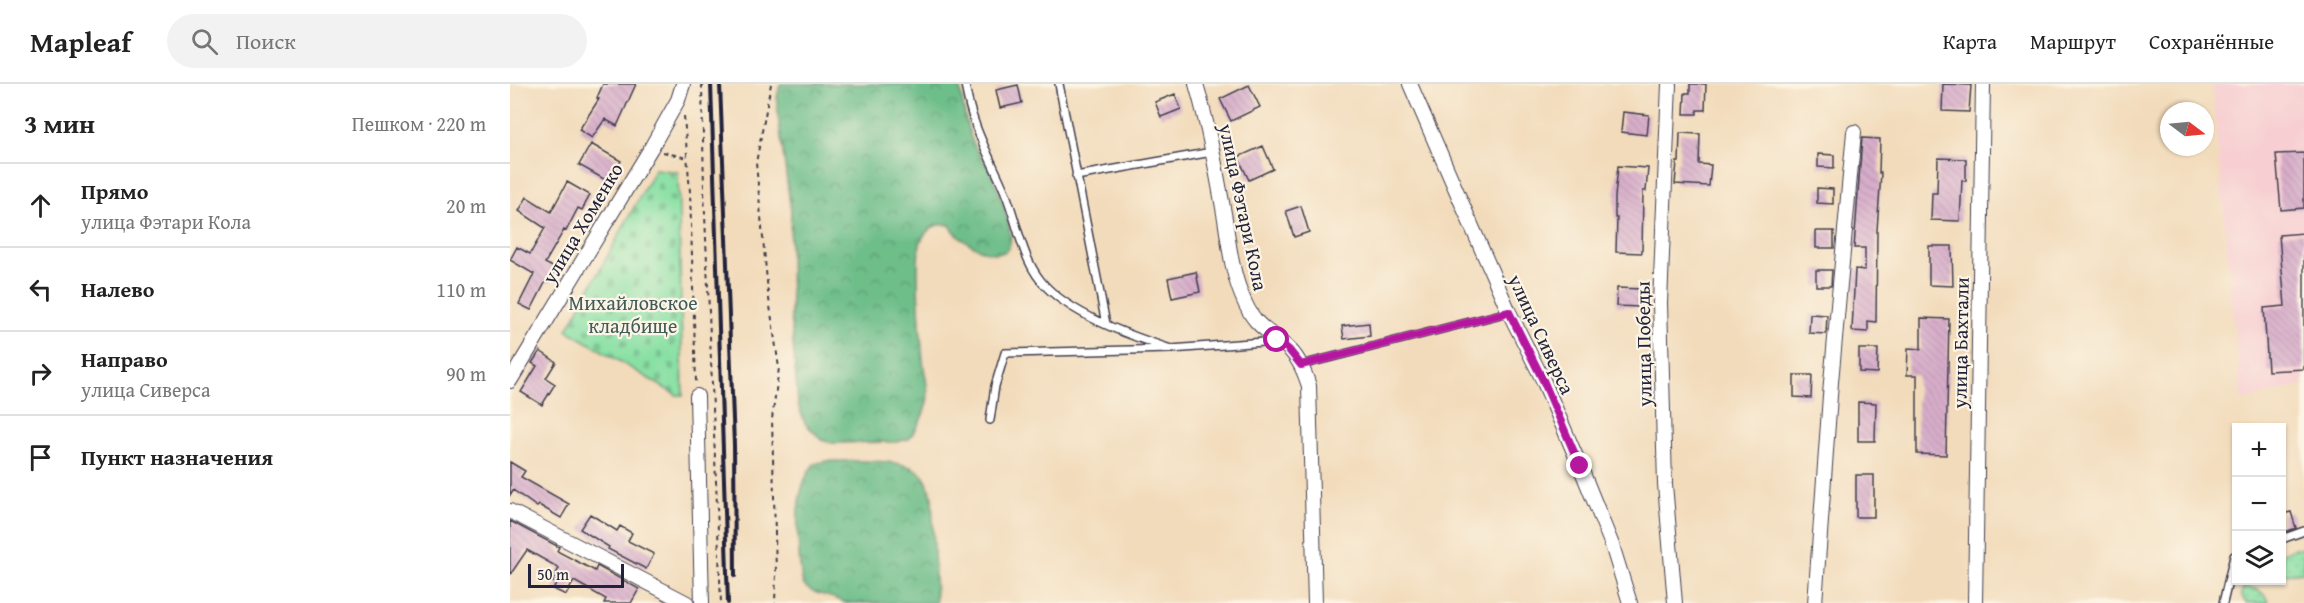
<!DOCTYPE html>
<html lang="ru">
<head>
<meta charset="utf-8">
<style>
  :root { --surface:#fff; --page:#f2f2f2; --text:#222; --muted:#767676; --line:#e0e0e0 }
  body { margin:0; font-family:"Gentium Book Plus",serif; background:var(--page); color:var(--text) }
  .controls { position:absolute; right:18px; bottom:18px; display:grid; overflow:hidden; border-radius:0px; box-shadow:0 2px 4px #0004 }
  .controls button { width:54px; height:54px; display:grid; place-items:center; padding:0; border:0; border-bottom:2px solid var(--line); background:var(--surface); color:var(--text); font:30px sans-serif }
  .compass { position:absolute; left:1650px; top:18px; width:54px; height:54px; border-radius:50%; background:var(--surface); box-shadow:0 2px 4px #0004; rotate:106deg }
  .scale { position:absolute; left:18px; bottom:15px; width:96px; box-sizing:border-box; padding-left:6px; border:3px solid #22223b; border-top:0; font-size:16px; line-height:21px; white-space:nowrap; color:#22223b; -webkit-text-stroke:4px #fcf5e5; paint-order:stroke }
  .stop { position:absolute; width:18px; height:18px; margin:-14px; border:4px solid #b5179e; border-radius:50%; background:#fff }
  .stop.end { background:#b5179e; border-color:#fff; box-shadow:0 2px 6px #0008 }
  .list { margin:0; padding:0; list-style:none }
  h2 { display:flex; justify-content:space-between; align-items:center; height:78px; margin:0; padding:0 24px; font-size:26px }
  h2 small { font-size:20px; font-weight:400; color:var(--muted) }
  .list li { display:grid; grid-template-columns:39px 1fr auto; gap:18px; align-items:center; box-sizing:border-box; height:84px; padding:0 24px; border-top:2px solid var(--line) }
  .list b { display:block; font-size:22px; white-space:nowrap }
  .list p { margin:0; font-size:20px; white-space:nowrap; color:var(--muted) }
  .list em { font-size:20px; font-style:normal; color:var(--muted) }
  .icon { flex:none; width:33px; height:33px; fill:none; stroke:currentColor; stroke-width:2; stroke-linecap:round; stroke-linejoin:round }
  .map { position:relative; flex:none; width:1794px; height:519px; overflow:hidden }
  header { display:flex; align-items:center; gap:36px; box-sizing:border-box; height:84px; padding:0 30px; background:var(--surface); border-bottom:2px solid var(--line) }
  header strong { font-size:28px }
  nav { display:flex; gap:33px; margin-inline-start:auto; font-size:21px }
  .search { width:420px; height:54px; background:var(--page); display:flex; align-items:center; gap:15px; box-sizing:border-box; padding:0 21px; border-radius:33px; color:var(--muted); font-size:22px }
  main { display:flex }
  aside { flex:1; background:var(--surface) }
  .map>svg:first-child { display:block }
  .built { fill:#f7cfd2 }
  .grass { fill:url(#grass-dots); stroke:#568170; stroke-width:1.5 }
  .forest { fill:url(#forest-crowns); stroke:#487062; stroke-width:1.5 }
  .cemetery { fill:url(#cemetery-stones); stroke:#568170; stroke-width:1.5 }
  .building { fill:url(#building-back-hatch) }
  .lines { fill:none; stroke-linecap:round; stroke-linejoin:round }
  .lane-casing { stroke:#413e4e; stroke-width:10 }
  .street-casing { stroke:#413e4e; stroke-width:16 }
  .path { stroke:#413e4e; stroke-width:2; stroke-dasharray:4.5 4.5; stroke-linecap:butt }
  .lane { stroke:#fff; stroke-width:7 }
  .street { stroke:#fff; stroke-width:14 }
  .rail { stroke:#22223b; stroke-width:4 }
  .route { stroke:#b5179e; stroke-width:8 }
  .labels { text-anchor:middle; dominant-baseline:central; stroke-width:4.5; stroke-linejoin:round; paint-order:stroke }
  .street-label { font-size:20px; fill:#22223b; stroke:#fcf5e5 }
  .park-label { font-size:20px; fill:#415b5a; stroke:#fcf5e5 }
</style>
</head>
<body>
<header>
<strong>Mapleaf</strong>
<div class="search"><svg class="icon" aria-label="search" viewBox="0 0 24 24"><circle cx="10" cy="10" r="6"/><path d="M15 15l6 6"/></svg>Поиск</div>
<nav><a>Карта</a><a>Маршрут</a><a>Сохранённые</a></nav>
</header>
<main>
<aside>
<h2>3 мин<small>Пешком · 220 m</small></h2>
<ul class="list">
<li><svg class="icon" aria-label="ahead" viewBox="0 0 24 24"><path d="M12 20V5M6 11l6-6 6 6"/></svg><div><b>Прямо</b><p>улица Фэтари Кола</p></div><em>20 m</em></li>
<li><svg class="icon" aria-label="left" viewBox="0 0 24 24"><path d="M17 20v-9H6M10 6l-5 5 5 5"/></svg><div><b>Налево</b></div><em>110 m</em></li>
<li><svg class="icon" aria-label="right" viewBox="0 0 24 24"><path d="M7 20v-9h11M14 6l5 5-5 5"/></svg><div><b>Направо</b><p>улица Сиверса</p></div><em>90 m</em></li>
<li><svg class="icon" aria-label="arrive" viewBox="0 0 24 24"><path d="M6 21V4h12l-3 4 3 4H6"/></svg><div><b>Пункт назначения</b></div></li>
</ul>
</aside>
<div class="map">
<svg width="1794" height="519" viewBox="0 0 1794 519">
  <defs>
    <pattern id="grass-dots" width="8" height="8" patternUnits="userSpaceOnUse" patternTransform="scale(1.5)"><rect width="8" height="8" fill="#89e0a4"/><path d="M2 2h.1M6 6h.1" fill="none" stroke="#76c08e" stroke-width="1.8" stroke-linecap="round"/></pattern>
    <pattern id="forest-crowns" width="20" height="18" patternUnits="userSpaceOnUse" patternTransform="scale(1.5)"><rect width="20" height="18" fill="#6ebe8a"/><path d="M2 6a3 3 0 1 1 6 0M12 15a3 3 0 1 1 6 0" fill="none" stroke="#5a9a72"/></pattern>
    <pattern id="cemetery-stones" width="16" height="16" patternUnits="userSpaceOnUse" patternTransform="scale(1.5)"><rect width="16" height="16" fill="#89e0a4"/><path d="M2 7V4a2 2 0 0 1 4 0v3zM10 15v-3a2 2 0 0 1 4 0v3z" fill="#76c08e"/></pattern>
    <pattern id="building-back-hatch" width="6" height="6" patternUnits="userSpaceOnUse" patternTransform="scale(1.5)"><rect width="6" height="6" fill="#d8aeca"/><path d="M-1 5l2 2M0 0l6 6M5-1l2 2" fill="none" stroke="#b995ae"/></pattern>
  </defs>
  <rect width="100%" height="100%" fill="#fcf5e5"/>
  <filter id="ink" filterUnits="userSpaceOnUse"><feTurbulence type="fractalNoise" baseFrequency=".0167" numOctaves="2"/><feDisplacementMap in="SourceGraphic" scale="12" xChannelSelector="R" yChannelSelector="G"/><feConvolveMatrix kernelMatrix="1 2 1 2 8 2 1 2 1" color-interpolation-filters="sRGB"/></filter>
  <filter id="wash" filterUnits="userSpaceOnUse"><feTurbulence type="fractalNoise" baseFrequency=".008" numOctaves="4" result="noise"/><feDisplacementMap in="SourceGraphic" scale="24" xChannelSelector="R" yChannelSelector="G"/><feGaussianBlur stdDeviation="1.35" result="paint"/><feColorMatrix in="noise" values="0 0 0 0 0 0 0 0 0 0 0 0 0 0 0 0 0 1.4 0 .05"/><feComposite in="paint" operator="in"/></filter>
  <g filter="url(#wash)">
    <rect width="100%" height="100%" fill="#f2dbbb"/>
    <path class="built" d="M1702,0H1794V301L1731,317Z"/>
    <path class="grass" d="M1785,464L1794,465V488L1772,490V469Z
      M1733,504C1745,503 1755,508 1759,519H1736L1731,511Z"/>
    <path class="forest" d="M270,0H449C454,21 455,43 465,63C469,71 475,78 479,86C489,105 496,127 500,148C507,191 448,159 440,141C427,138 416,145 411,157C404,173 411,256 413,277C414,289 420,306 417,318C414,332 407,344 399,355L386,358L322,359L312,356L295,339L288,320L281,233L280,157L281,127L268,31L267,14Z
      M316,377C340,378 391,373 409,388C417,394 419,404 422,413L426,519H335C325,512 299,510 294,501C289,493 287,438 288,427C289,411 294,392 304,380Z"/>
    <path class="cemetery" d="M145,85L168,88L173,311H166L57,246Z"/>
    <g id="blocks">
      <path class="building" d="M93,0H126L107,42L95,35L82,54L69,46L89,15L87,14Z
        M1180,0H1196L1195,26H1187V30H1174L1175,9H1180Z
        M1433,0L1461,1L1459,28L1432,27Z
        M508,1L512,19L490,24L486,6Z
        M739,1L750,23L721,37L710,15Z
        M665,10L671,25L651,33L645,18Z
        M1113,28L1139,31L1137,51L1111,48Z
        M1170,49L1190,50L1189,80L1201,81L1199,102L1165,100L1167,78H1169Z
        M1352,54L1370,55L1369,89H1371L1367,146L1366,238L1358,237V248L1342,247L1345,185L1355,186V164H1344Z
        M81,60L111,77L99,98L69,81Z
        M753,62L763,85L739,96L728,73Z
        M1794,69V124L1771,126L1766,70Z
        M1308,70L1324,71V84L1308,83Z
        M1428,74L1456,75V97L1452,96L1450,137L1421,136L1422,109H1427Z
        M1108,82L1138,84L1136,107H1133L1132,169L1106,168L1107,134H1105V113Z
        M57,98L80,111L72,126L68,124L56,147L54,146L35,179L46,185L38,198L36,197L21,226L9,220L24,190L0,176L7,163L20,170L35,144L9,127L17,113L41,128Z
        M1307,104L1323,105V120L1307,119Z
        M791,122L799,148L784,153L776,127Z
        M1306,147H1324V164H1306Z
        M1794,149V285L1758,287L1754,224L1775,222L1769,151Z
        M1419,162H1442L1443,202L1419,201Z
        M1306,186H1322L1321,202H1306Z
        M686,188L690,208L662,214L658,194Z
        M1107,204L1131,205V223L1106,222Z
        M1300,230L1317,231L1316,250L1299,249Z
        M1411,234L1439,235L1436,371L1407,370V291H1397L1398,264L1411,265Z
        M859,239L860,252L834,255L832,242Z
        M1349,265H1368L1367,289L1349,288Z
        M30,267L46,278L36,294L45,300L32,321L11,308L27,282L22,279Z
        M1284,291H1302L1301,314L1284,313Z
        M1348,318L1366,319L1365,357H1348Z
        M0,378L15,387L11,393L59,420L51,434L29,421L27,423L3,406L0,411Z
        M1346,391H1364V433H1346Z
        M1781,428L1786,444L1772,449V430Z
        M80,430L107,447L110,442L122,449L118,457L144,470L136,485L98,465L99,463L70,445Z
        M0,437L49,463L47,467L85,487L87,482L129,505L121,519H94L96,515L64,497L56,511L43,505L47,498H42L49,484L17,466L0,491Z"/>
    </g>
  </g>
  <g filter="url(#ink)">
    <use href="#blocks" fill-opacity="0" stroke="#413e4e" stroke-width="1.5"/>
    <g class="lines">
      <g class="lane-casing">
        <path id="lane" d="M455,0C461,41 479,71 495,108C507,137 511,172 531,197C558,230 621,252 661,265
          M549,0L596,240
          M566,92L702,68
          M791,281L999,228
          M480,336L485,302L495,269L661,265L767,257
          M1772,455L1794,447
          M1713,519L1724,472L1726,471"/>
      </g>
      <g class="street-casing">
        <path id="street" d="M686,0C699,44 707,90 715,135C719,161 722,188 732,212C745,245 757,244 780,266C790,276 795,289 799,302L805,519
          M900,0L999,228L1033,296L1070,382L1102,461L1120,519
          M1159,0L1150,219L1155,400L1165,519
          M0,297L141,64L168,16L173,0
          M187,312L192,519
          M0,427L177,519
          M1305,519L1321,298L1344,48
          M1465,519L1473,0"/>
      </g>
      <path class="path" d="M192,0L194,106L211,519
        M261,0L246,79L258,208L269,284L262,335L266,488L265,519
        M174,32L180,108L186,299
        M153,68L177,74"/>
      <use href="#lane" class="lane"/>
      <use href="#street" class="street"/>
      <path class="rail" d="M201,0L218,519
        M210,0L224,361L225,492"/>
    </g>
  </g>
  <g class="lines" filter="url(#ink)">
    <path class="route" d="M767,256L779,266L791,281L999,228L1033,296L1070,382"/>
  </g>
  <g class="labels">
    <g class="street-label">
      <text transform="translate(734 123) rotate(78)">улица Фэтари Кола</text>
      <text transform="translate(72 139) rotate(-59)">улица Хоменко</text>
      <text transform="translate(1032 250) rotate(65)">улица Сиверса</text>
      <text transform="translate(1450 259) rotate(-89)">улица Бахтали</text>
      <text transform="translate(1133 260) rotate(-91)">улица Победы</text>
    </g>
    <g class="park-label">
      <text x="123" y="218">Михайловское<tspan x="123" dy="23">кладбище</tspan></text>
    </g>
  </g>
</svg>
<div class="controls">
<button>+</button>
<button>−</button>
<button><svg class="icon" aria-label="layers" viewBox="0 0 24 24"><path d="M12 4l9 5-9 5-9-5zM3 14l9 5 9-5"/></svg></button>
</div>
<svg class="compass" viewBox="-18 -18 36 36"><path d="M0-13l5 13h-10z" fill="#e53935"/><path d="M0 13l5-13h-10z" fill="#767676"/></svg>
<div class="scale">50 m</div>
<div class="stop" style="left:767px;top:256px"></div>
<div class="stop end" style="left:1070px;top:382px"></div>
</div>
</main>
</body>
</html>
